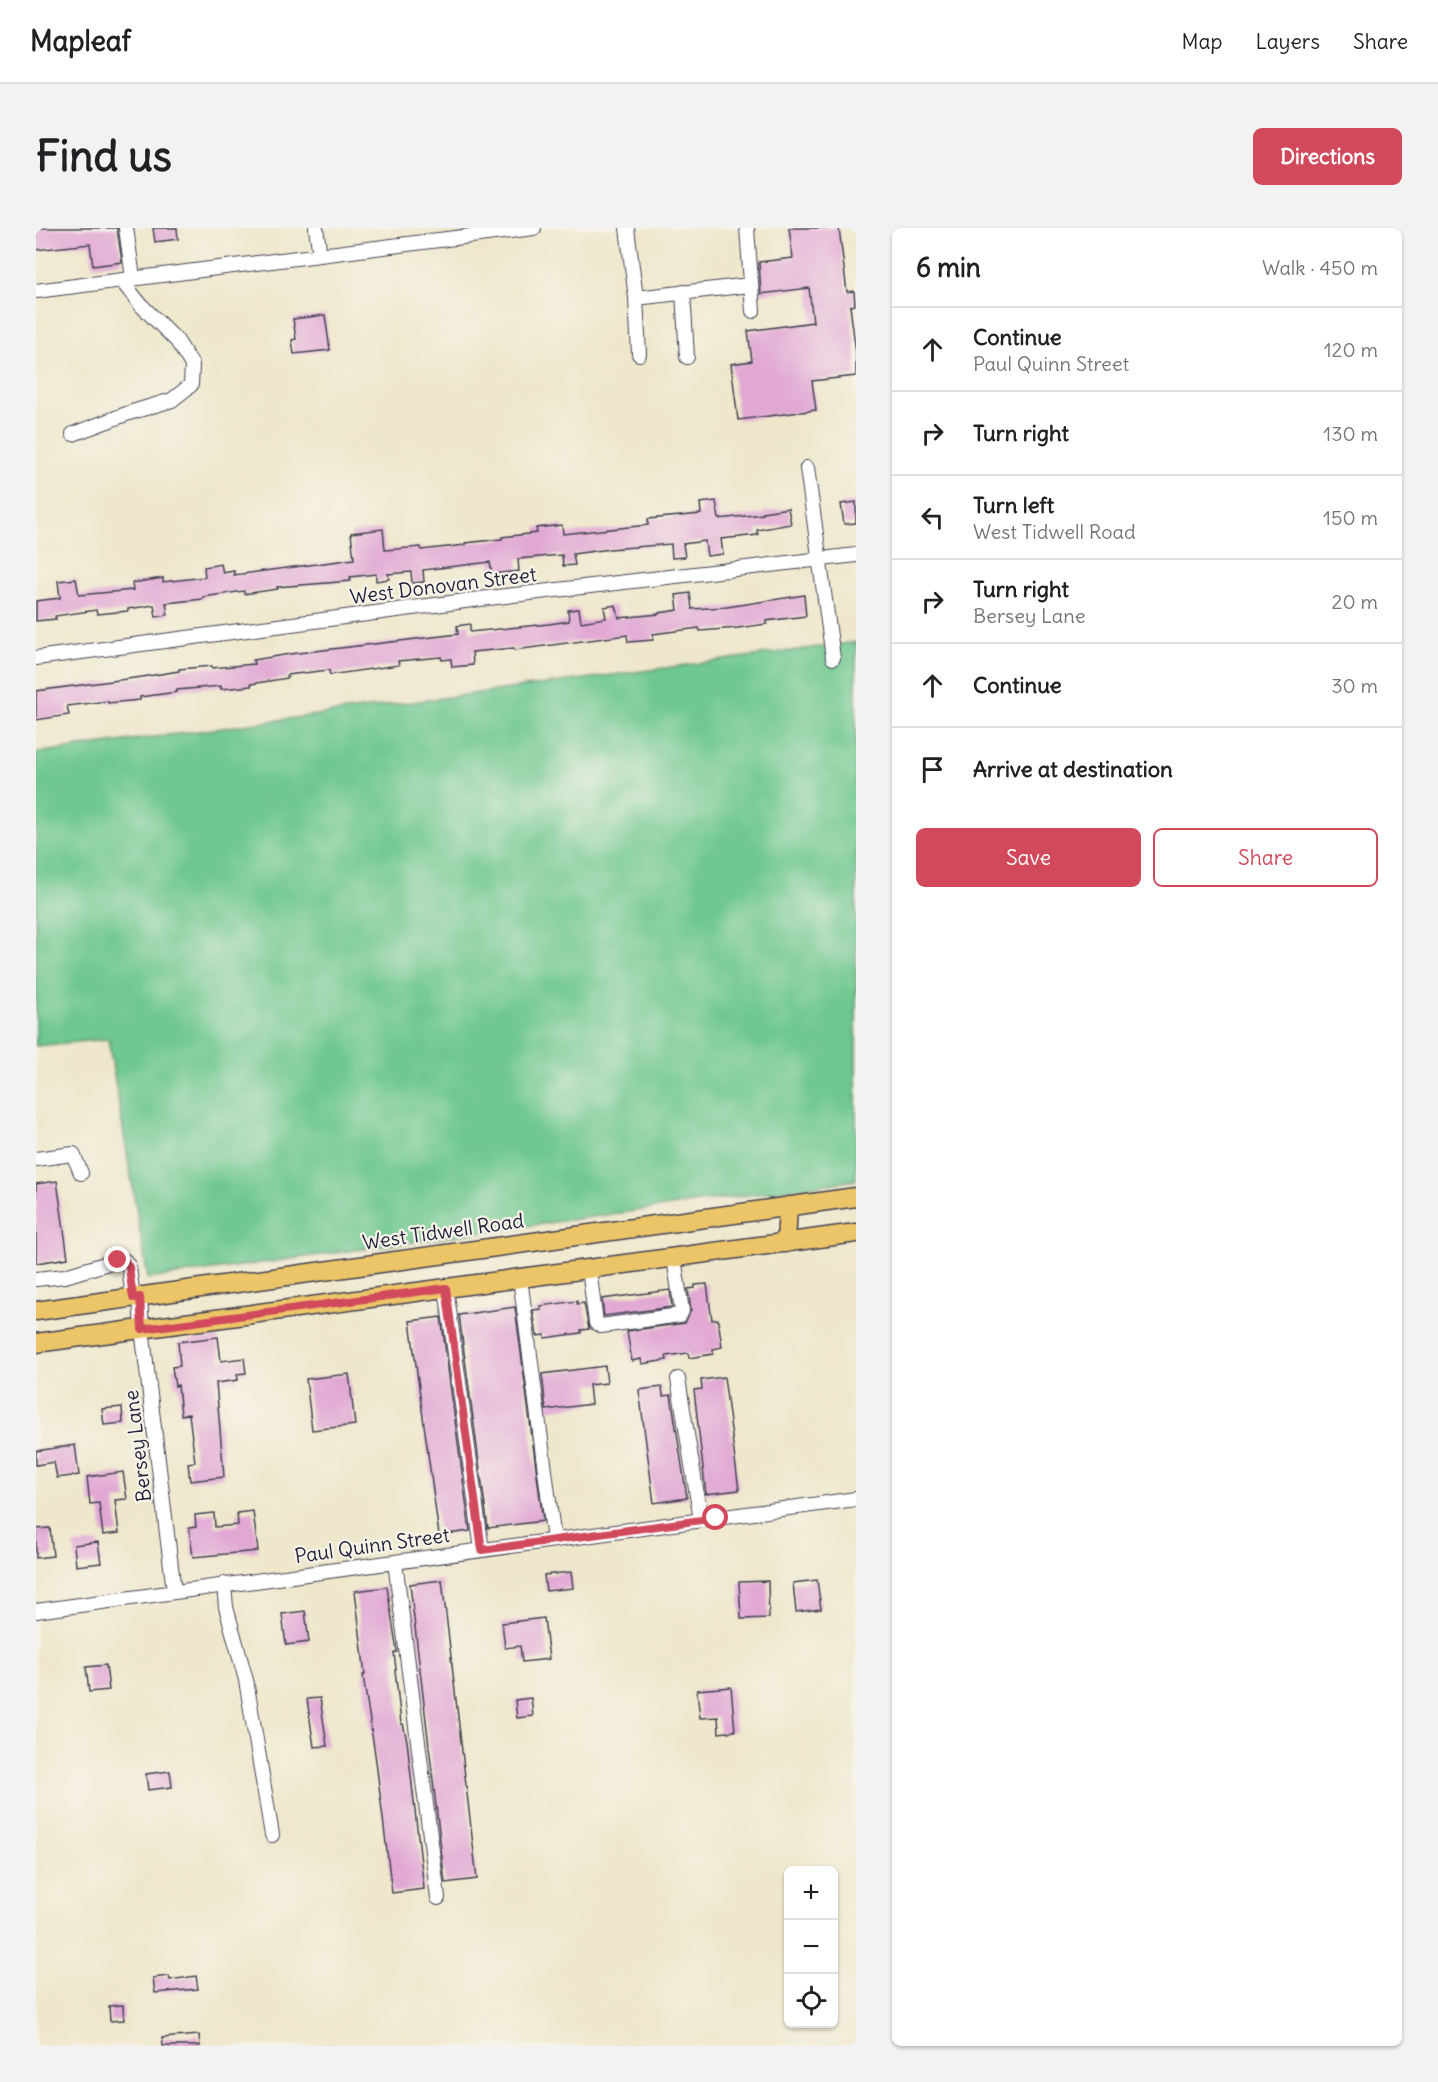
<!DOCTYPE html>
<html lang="en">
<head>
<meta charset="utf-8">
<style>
  :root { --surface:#fff; --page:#f2f2f2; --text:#202124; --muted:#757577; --line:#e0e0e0; --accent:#d1495b }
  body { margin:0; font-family:Delius,sans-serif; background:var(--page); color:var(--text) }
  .controls { position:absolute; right:18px; bottom:18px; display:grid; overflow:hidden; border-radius:9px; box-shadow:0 2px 4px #0004 }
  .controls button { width:54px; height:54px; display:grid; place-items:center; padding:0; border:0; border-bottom:2px solid var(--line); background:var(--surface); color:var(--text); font:30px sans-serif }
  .stop { position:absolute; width:18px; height:18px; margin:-14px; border:4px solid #d1495b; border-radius:50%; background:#fff }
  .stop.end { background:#d1495b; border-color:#fff; box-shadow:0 2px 6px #0008 }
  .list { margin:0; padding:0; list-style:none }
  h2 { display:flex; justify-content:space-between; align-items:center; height:78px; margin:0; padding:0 24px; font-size:26px }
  h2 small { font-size:20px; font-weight:400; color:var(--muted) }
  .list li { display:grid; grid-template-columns:39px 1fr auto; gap:18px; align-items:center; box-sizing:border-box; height:84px; padding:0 24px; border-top:2px solid var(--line) }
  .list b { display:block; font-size:22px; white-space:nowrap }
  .list p { margin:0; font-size:20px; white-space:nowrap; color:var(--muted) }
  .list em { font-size:20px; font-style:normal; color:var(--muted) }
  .actions { display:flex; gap:12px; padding:18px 24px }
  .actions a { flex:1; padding:14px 0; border:2px solid var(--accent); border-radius:9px; text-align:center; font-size:21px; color:var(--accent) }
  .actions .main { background:var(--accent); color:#fff }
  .icon { flex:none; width:33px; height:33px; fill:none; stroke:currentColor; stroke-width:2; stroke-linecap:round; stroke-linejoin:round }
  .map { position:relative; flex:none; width:820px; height:1818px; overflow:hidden; border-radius:9px }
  header { display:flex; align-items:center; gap:36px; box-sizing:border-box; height:84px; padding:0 30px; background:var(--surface); border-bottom:2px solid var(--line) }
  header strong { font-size:28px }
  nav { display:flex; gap:33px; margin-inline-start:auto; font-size:21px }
  .intro { display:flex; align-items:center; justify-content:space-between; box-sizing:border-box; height:144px; padding:0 36px }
  h1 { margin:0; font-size:42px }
  .button { padding:15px 27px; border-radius:9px; background:var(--accent); color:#fff; font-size:21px; font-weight:700 }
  main { display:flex; gap:36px; padding:0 36px }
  aside { flex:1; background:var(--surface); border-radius:9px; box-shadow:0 2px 4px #0004 }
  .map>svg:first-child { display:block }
  .green { fill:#6ec88f; stroke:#487565; stroke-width:1.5 }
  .building { fill:#e1a8d4 }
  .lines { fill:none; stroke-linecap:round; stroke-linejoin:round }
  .minor-casing { stroke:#414051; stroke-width:16 }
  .major-casing { stroke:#414051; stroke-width:21 }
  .minor { stroke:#fff; stroke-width:14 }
  .major { stroke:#edc569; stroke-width:18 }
  .route { stroke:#d1495b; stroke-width:8 }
  .labels { text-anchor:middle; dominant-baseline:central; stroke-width:4.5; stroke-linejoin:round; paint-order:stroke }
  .street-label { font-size:20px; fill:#22223b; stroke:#f7f3e8 }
</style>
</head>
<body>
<header>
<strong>Mapleaf</strong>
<nav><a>Map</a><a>Layers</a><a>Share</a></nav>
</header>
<div class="intro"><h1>Find us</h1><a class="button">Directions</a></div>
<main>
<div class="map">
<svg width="820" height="1818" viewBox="0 0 820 1818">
  <rect width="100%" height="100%" fill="#f7f3e8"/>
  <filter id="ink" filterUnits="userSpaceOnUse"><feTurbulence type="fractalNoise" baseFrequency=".0167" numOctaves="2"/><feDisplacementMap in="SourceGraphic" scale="12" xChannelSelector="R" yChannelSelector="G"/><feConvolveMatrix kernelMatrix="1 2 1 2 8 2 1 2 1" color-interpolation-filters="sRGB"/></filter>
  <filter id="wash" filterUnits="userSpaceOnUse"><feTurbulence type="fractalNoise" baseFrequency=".008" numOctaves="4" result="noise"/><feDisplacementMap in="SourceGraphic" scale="24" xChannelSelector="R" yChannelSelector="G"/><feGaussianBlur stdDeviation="1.35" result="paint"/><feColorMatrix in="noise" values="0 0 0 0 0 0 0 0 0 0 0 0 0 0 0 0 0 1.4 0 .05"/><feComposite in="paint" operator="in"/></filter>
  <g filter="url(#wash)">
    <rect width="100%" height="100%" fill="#eee7cb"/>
    <path class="green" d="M820,414V952L112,1051L72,811L0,818V525Z"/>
    <g id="blocks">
      <path class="building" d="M0,0H81L86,34L57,38L54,16L0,22Z
        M117,0H141L142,11L119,14Z
        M753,0H803L811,64L818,63L819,77L814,78L820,125V148L776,153L780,182L702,192L695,136L716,133L712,103L777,94L773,60L725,66L723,34L757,30Z
        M289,87L294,122L258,126L256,112L260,111L257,91Z
        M680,273L683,291L727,286V284L752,280L755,296L721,302L722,307L685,311L687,326L671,328L669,313L647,316L649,329L636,330L635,316L574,321L537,326L539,337L527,338L526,327L503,329L482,331L483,343L456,346L454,334L387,342L388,354L376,355L375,344L352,346L353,351L340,353V346L314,349L315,353L241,359L242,361L208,366V363L167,369V371L130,375L132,387L120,389L118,377L92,381V383L61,386L60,382L19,388L20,391L0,393V373L24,370L22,353L40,351L43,367L97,362L96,355L127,350V354L169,349L168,339L185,336L187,345L198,343V347L318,331L315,305L347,301L349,322L385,319V322L429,317V315L466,311V309L501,305L500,300L526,297L527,306L612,297V291L665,286L664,275Z
        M820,274V295L808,296L805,276Z
        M654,365L656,381L691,379L768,367L770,388L730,393L731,396L702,400L664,403L663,400L617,406V412L592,414L591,407L479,422L478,420L436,424L437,437L416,439L415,431L406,432L405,429L362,433L363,437L294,447L293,442L251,447L252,450L215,456V458L185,461V458L141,462V464L104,469V472L72,475V473L31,478L33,487L0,492V463L106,449L143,443V441L176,438V440L218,436L217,432L254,426L422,406L421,398L434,396V404L513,396L533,393L532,382L543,381L545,394L570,390L568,379L580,377L583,390L623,386V385L642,382L640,367Z
        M21,953L32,1030L0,1035V956Z
        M671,1056L676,1092L682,1091L686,1119L677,1121V1126L653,1130L652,1125L630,1128L631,1132L619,1134L606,1136L605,1131L596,1133L591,1103L649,1095L655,1082L652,1061L659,1060V1057Z
        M634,1062L636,1079L568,1088L566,1071Z
        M541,1073V1076L548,1075L553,1101L545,1102V1105L509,1110V1107L501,1108L497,1082L505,1081L504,1078Z
        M479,1079L507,1293L452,1300L423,1087Z
        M405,1089L434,1303L403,1307L374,1093Z
        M182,1109L185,1133L208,1130L210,1145L201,1146L202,1152L180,1155L188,1249L154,1253L152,1235L159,1234L153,1186L145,1187L142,1157L139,1158L136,1139L144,1138L142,1114Z
        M569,1138L571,1155L553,1157L555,1176L510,1182L506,1146Z
        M313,1146L319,1197L276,1202L270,1151Z
        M688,1149L703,1262L670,1266L658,1162L666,1161L665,1152Z
        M626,1159L627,1168L635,1167L651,1270L618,1275L603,1162Z
        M86,1179L87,1195L68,1197L66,1181Z
        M39,1217L43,1247L21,1250L18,1234L0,1237V1223Z
        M87,1244L91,1271L79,1272L83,1305L67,1307L63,1275L54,1276L51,1249Z
        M217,1283L222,1323L157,1329L153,1300L160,1299L159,1287L178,1285L179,1299L202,1297L201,1285Z
        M14,1300L17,1328L0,1330V1301Z
        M62,1314L65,1335L40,1338L38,1317Z
        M535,1344L537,1360L510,1363L508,1347Z
        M406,1352L441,1651L409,1655L374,1356Z
        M781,1352L785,1381L760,1384L757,1355Z
        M732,1353L733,1390L705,1391L703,1354Z
        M351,1359L361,1424L358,1425L360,1441L359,1442L362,1468L365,1496H367L371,1513L388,1661L356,1665L340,1533L327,1447H329L319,1363Z
        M269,1383L273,1414L250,1417L246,1386Z
        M508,1390L513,1431L486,1434L484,1418L469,1420L466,1395Z
        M70,1437L73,1462L53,1464L50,1439Z
        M695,1459L699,1503L683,1505L682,1489L664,1490L661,1462Z
        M284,1470L291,1518L278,1519L271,1471Z
        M495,1470L497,1488L481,1490L479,1472Z
        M134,1543L136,1559L112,1562L110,1546Z
        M133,1748L134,1752L160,1748L162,1761L119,1765L117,1750Z
        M87,1777L88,1792L74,1793L73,1778Z
        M163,1807L164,1818H127L126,1810Z"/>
    </g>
  </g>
  <g filter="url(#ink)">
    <use href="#blocks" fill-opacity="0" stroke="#414051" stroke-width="1.5"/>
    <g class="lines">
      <g class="minor-casing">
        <path id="minor" d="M90,0L97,50
          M280,0L284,27
          M591,0L600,70L603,126
          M711,0L717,83
          M0,63L498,0
          M647,64L651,129
          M600,70L714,57
          M37,206L93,185L136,172L155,157L156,137L141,113L105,77L85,52
          M771,240L797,430
          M0,430L444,371L820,327
          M0,931L37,926L45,945
          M553,1041L560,1095L565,1098L644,1087L646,1083L638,1030
          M484,1050L518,1312
          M0,1051L29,1048L82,1032L89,1033L93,1039L97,1070
          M410,1060L446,1322
          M104,1069L106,1101L138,1363
          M642,1151L665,1292
          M359,1334L402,1670
          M188,1356L190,1379L210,1452L236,1607
          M0,1383L820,1271"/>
      </g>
      <g class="major-casing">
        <path id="major" d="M750,1015L752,978
          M0,1083L820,969
          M0,1115L820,1005"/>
      </g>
      <use href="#minor" class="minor"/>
      <use href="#major" class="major"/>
    </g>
  </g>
  <g class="lines" filter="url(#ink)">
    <path class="route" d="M82,1032L89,1033L93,1039L97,1070L104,1069L106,1101L410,1060L446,1322L680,1290"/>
  </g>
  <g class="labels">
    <g class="street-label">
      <text transform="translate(407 357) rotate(-7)">West Donovan Street</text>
      <text transform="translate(407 1003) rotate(-8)">West Tidwell Road</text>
      <text transform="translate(101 1218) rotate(-97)">Bersey Lane</text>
      <text transform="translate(336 1317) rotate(-8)">Paul Quinn Street</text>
    </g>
  </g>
</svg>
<div class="controls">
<button>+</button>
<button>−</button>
<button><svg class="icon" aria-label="locate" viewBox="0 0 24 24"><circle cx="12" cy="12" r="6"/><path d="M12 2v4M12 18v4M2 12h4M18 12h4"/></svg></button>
</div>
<div class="stop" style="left:680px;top:1290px"></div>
<div class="stop end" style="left:82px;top:1032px"></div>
</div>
<aside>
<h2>6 min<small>Walk · 450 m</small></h2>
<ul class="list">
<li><svg class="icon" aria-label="ahead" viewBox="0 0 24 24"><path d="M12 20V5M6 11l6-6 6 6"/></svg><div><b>Continue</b><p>Paul Quinn Street</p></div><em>120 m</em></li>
<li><svg class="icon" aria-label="right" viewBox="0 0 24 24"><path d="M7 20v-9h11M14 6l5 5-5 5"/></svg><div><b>Turn right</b></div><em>130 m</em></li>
<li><svg class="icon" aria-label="left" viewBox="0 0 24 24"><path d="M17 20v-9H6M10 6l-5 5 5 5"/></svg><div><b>Turn left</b><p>West Tidwell Road</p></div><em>150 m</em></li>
<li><svg class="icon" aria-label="right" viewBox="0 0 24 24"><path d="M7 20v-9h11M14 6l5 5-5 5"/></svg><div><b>Turn right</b><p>Bersey Lane</p></div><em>20 m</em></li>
<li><svg class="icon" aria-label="ahead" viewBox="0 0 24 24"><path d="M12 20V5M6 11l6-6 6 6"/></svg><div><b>Continue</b></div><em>30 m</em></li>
<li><svg class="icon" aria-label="arrive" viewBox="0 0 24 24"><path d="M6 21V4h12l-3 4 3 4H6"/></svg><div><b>Arrive at destination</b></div></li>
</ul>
<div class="actions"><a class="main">Save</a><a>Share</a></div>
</aside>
</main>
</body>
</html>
